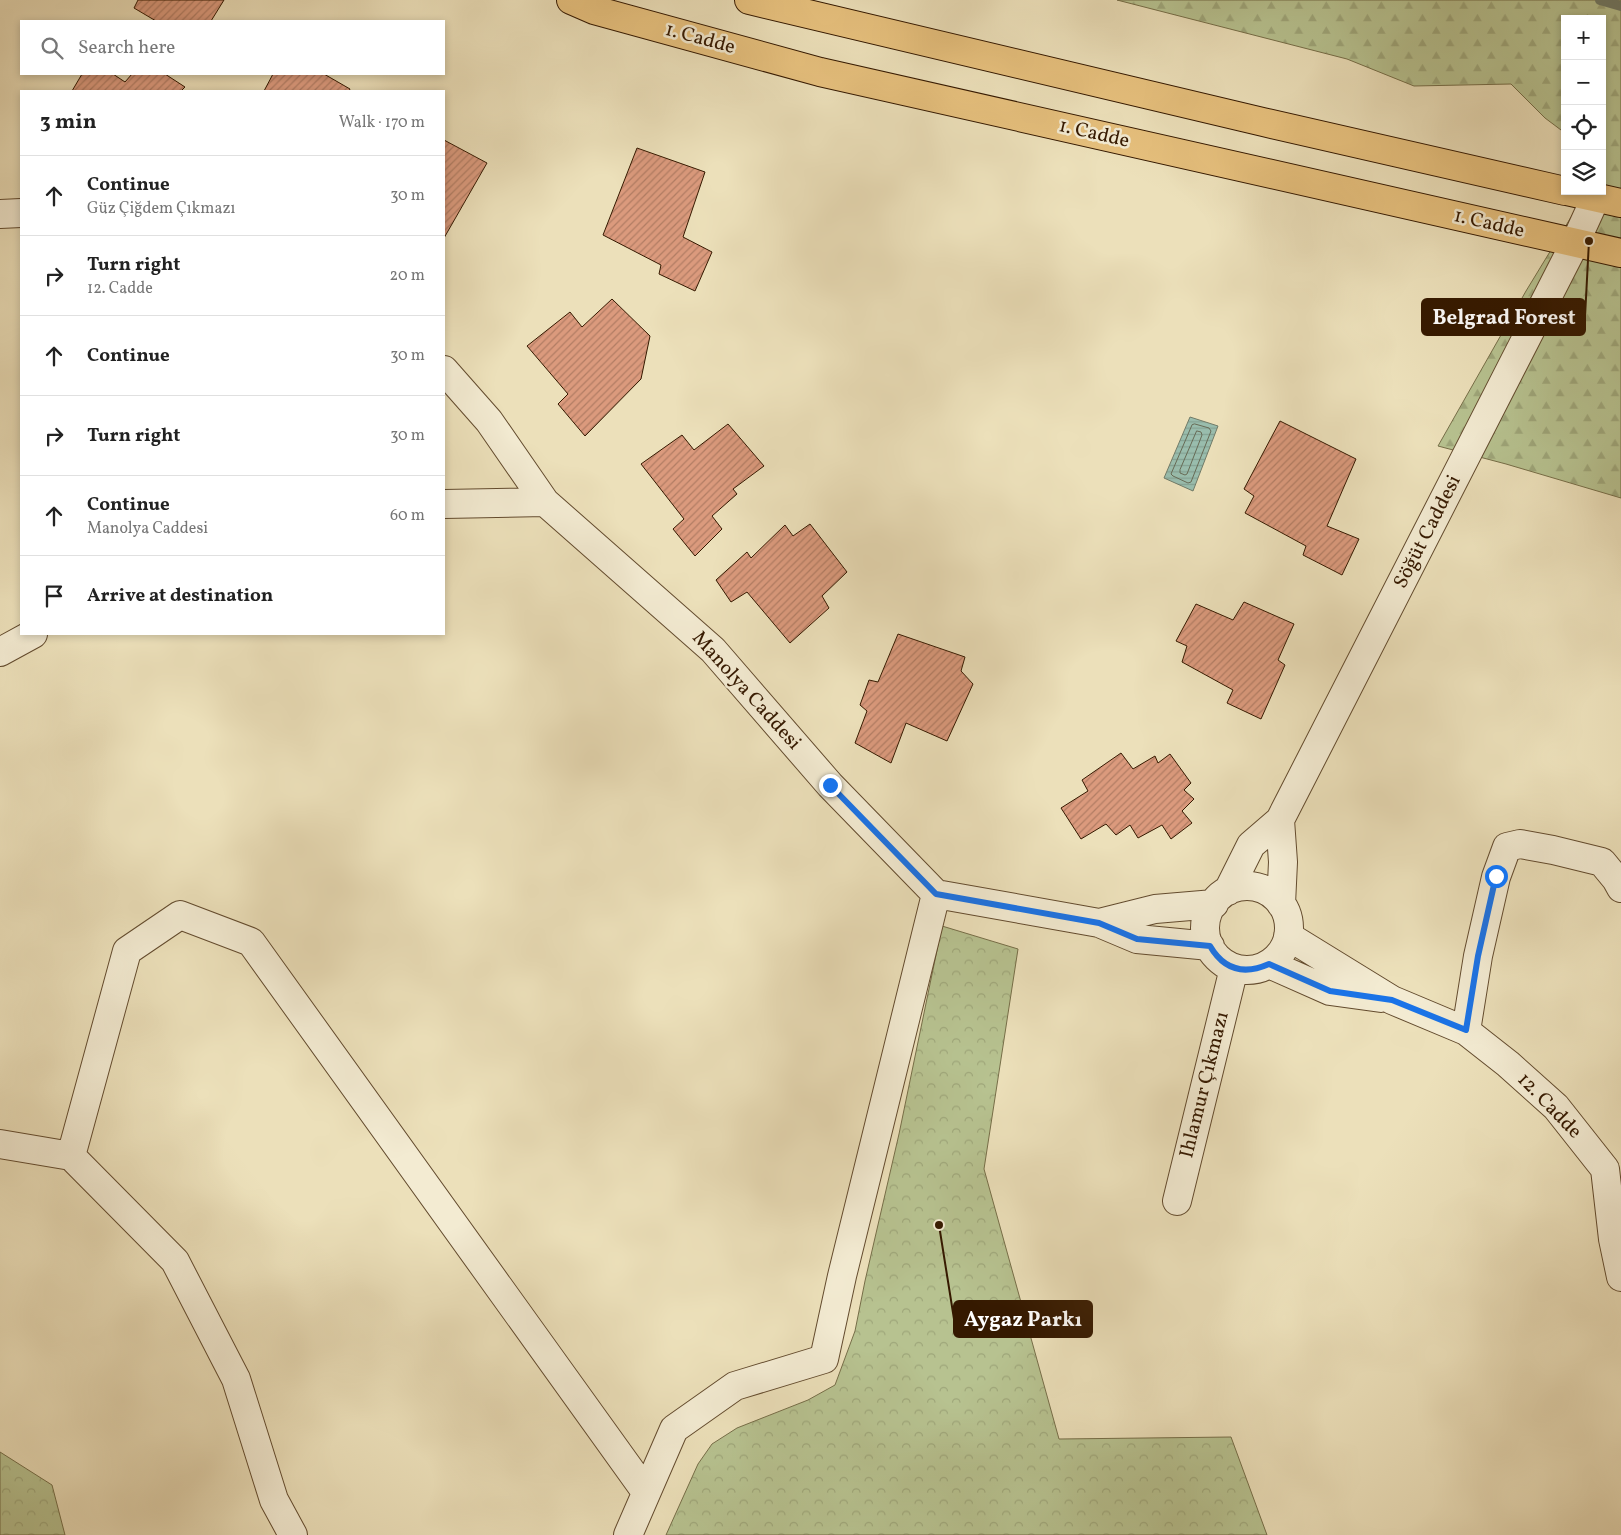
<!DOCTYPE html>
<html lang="en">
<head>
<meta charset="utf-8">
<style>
  :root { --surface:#fff; --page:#f2f2f2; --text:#222; --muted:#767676; --line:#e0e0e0 }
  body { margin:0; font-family:Vollkorn,serif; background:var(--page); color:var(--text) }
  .controls { position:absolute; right:15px; top:15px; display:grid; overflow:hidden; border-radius:0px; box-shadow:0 2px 8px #0003 }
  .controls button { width:45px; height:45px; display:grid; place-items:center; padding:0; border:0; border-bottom:1px solid var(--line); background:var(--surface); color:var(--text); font:25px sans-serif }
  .stop { position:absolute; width:15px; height:15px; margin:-11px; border:4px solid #1a73e8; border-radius:50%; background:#fff }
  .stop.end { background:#1a73e8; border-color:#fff; box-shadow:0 1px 5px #0008 }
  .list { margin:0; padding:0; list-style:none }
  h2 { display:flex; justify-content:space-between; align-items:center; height:65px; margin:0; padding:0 20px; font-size:21px }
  h2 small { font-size:16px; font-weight:400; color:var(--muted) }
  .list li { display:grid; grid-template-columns:32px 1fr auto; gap:15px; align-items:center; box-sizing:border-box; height:80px; padding:0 20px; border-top:1px solid var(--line) }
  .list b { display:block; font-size:19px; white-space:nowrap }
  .list p { margin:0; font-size:16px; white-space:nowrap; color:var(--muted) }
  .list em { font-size:16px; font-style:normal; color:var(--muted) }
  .icon { flex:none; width:28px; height:28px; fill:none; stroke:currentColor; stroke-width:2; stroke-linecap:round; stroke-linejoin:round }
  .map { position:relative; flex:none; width:1621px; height:1535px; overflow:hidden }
  .search { position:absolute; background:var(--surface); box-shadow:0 2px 8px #0003; left:20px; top:20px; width:425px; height:55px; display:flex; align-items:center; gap:12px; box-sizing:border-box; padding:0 18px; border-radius:0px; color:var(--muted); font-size:19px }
  .panel { position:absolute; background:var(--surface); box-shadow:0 2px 8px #0003; left:20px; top:90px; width:425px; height:545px; border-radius:0px }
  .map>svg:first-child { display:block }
  .forest { fill:url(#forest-firs); stroke:#766e48 }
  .park { fill:url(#park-crowns); stroke:#766e48 }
  .water { fill:url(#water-rules); stroke:#717b68 }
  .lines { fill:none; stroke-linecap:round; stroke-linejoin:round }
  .shore { stroke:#676b56; stroke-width:1 }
  .stream { stroke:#717b68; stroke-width:10 }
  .building { fill:url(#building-hatch); stroke:#351900 }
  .minor-casing { stroke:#634b2e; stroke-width:30 }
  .primary-casing { stroke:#351900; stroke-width:30 }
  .minor { stroke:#f3ebd2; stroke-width:28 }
  .primary { stroke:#e6c07d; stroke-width:28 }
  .route { stroke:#1a73e8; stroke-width:6 }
  .labels { text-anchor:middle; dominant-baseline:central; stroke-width:5; stroke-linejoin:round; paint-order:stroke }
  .street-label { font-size:20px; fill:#351900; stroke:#f3ebd2 }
  .leader { fill:none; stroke:#351900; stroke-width:2 }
  .callout-dot { fill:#351900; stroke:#f3ebd2; stroke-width:2 }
  .callout { fill:#351900; stroke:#351900; stroke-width:2 }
  .callout-label { font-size:21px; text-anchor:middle; font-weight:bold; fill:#fff }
</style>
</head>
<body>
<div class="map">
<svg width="1621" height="1535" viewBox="0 0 1621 1535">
  <defs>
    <pattern id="forest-firs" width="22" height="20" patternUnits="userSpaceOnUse" patternTransform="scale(1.25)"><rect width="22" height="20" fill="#b7c290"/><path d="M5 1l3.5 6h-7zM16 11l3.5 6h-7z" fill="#9ea67a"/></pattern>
    <pattern id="park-crowns" width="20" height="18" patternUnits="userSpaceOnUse" patternTransform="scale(1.25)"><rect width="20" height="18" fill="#b7c290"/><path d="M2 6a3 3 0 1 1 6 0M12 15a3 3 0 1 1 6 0" fill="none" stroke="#9ea67a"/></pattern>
    <pattern id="water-rules" width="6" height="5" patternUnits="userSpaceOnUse" patternTransform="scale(1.25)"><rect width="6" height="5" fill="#99bdad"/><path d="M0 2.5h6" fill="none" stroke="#84a293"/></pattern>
    <pattern id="building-hatch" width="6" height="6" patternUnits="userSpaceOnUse" patternTransform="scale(1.25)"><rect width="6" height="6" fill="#db9a7d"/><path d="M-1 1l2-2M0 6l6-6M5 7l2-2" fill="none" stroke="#b27d64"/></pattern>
  </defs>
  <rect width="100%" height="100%" fill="#ece0ba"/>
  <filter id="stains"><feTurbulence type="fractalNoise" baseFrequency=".004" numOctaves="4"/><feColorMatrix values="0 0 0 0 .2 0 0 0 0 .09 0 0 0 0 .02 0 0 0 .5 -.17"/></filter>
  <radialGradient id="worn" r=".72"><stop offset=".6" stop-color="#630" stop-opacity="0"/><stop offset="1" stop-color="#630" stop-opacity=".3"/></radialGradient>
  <path class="forest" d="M1117,0H1621V498L1506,464L1438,446L1526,291L1587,191H1602V19H1565V133L1545,118L1511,84L1414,86L1347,59Z"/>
  <path class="park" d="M942,926L1018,949L984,1169L1059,1439L1231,1437L1267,1535H666L698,1464L712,1444L737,1428L808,1400L835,1385L855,1331L865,1281L899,1134Z
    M0,1452L52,1485L65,1535H0Z"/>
  <path class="water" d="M1190,417L1218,426L1193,491L1164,478Z"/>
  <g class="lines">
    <path class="shore" d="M1195,424L1209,428L1211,431L1191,482L1188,483L1173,476L1171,474L1192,425Z
      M1197,431L1201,432L1202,435L1187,474L1185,475L1180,473V470Z"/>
    <path class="stream" d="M1600,0L1621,6"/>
  </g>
  <path class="building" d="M138,0H224L211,21H156L134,8Z
    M82,74H113L125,82L132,74H165L185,87L181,91H72Z
    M273,74H324L350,89L349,91H264Z
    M444,140L487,163L444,238Z
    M637,148L705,172L683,237L712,252L695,291L659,274L661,265L603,235Z
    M612,299L650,336L641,379L585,436L558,404L568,394L527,346L570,312L582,327Z
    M1280,421L1356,459L1327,526L1359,539L1342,575L1303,555L1306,546L1245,513L1254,496L1244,489Z
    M728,424L764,466L733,489L737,494L712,516L722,529L695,556L673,529L684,519L641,464L682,435L694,450Z
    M810,524L847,572L822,596L829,608L790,643L747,592L731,602L716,580L747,552L751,558L785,525L793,536Z
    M1244,602L1294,624L1278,660L1285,665L1261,719L1227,703L1233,690L1182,662L1187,646L1176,641L1196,604L1233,620Z
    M898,634L965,657L961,671L973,684L947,741L906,723L891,763L855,743L867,711L860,705L869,680L878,682Z
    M1121,753L1133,769L1155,756L1158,763L1170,754L1191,783L1184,790L1194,799L1182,811L1192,823L1171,839L1162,825L1138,838L1130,825L1116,835L1106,824L1081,839L1061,808L1088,791L1082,780Z"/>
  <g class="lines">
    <g class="minor-casing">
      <path id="minor" d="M0,214L21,213
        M444,370L489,421L545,502L713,650L830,785L936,894L1099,923L1137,939L1210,946
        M444,504L545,502
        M0,652L33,634
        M1280,820L1283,862L1281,904
        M1205 928a42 42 0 1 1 84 0a42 42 0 1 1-84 0Z
        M1228,891L1251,845L1280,820L1575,243L1596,197
        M1099,923L1155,909L1214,904
        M1288,936L1392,1000L1466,1031L1508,1064L1556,1107L1605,1169L1613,1239L1621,1277
        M1269,964L1330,991L1381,998
        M1466,1031L1478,956L1496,877L1507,847L1520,844L1553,850L1602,862L1616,879L1621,888
        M0,1144L71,1156L175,1261L236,1379L274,1500L293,1535
        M71,1156L127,951L180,915L251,942L646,1492
        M1177,1201L1234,968
        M628,1535L674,1429L735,1386L824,1359L842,1276L936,894"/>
    </g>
    <g class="primary-casing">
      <path id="primary" d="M571,0L594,10L820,72L1621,253
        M749,0L1263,122L1565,191
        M1567,191L1621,203"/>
    </g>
    <use href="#minor" class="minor"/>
    <use href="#primary" class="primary"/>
  </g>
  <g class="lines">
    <path class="route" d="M830,785L936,894L1099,923L1137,939L1210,946C1224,970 1244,975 1269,964L1330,991L1392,1000L1466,1030L1478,956L1496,876"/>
  </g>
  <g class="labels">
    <g class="street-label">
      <text transform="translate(700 39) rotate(15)">1. Cadde</text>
      <text transform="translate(1094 134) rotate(13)">1. Cadde</text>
      <text transform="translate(1489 224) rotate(13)">1. Cadde</text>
      <text transform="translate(1428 532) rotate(-63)">Söğüt Caddesi</text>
      <text transform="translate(746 691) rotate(48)">Manolya Caddesi</text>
      <text transform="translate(1205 1085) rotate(-76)">Ihlamur Çıkmazı</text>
      <text transform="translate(1549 1106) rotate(46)">12. Cadde</text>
    </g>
  </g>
  <path class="leader" d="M1589 241L1585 317M939 1225L954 1319"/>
  <g class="callout-dot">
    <circle cx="1589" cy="241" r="5"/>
    <circle cx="939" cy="1225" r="5"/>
  </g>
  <g class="callout">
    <rect x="1422" y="299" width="163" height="36" rx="5"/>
    <rect x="954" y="1301" width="138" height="36" rx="5"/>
  </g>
  <g class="callout-label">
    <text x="1504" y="324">Belgrad Forest</text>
    <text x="1023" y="1326">Aygaz Parkı</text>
  </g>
  <rect width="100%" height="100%" filter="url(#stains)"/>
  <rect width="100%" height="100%" fill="url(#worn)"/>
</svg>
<div class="controls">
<button>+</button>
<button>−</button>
<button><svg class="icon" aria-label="locate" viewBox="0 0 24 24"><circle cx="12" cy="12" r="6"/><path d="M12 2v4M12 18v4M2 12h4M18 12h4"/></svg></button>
<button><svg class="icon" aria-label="layers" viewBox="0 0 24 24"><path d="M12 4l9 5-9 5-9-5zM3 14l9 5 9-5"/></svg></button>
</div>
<div class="stop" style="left:1496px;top:876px"></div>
<div class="stop end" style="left:830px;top:785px"></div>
<div class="search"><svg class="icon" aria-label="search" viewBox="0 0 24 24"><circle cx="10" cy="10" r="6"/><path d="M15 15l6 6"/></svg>Search here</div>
<section class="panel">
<h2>3 min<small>Walk · 170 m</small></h2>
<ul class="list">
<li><svg class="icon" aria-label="ahead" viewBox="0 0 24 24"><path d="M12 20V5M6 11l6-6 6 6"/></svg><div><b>Continue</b><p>Güz Çiğdem Çıkmazı</p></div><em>30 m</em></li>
<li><svg class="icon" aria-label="right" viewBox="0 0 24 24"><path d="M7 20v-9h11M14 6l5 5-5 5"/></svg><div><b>Turn right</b><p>12. Cadde</p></div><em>20 m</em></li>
<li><svg class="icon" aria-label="ahead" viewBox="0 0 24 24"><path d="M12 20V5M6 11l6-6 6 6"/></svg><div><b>Continue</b></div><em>30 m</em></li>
<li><svg class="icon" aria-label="right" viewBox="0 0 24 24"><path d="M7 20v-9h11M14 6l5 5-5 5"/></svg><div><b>Turn right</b></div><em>30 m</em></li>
<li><svg class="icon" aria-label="ahead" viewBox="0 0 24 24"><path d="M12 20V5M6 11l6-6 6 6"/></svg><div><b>Continue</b><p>Manolya Caddesi</p></div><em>60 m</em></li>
<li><svg class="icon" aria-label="arrive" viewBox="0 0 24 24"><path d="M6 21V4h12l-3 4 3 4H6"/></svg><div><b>Arrive at destination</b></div></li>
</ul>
</section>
</div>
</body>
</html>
